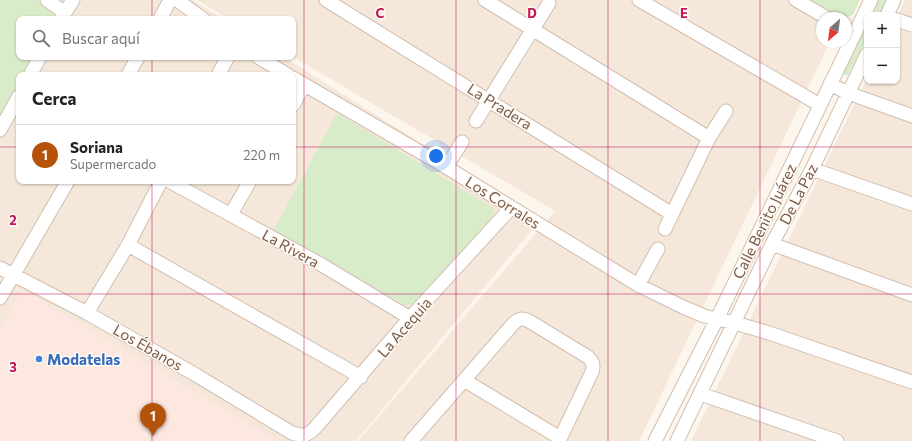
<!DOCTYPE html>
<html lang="es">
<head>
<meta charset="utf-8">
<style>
  :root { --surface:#fff; --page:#f2f2f2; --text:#222; --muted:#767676; --line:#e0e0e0; --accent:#b45309 }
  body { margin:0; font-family:Commissioner,sans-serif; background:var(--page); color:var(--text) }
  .controls { position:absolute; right:12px; top:12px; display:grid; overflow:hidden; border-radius:8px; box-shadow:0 1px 3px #0004 }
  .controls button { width:36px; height:36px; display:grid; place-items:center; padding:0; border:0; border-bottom:1px solid var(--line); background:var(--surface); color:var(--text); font:20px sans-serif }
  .compass { position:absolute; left:816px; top:12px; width:36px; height:36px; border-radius:50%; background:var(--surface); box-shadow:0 1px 3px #0004; rotate:208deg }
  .you { position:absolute; left:436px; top:156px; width:14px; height:14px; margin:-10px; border:3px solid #fff; border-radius:50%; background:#1a73e8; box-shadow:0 0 0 6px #1a73e833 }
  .badge { display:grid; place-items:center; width:26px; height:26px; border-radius:50%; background:var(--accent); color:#fff; font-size:13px; font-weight:700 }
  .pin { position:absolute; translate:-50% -33px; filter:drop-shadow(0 1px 2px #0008) }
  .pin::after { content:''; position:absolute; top:21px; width:14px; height:12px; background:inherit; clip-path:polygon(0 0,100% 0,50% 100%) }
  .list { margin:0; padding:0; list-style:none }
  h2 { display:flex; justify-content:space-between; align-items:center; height:52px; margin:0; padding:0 16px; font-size:17px }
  h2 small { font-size:13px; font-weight:400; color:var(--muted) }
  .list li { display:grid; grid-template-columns:26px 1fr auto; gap:12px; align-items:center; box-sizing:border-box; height:60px; padding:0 16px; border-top:1px solid var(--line) }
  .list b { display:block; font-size:15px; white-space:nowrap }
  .list p { margin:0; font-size:13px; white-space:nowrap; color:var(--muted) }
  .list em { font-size:13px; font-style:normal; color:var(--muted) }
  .icon { flex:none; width:22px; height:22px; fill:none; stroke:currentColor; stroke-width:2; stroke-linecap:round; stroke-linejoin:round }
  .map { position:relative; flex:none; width:912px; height:441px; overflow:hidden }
  .search { position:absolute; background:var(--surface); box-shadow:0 1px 3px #0004; left:16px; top:16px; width:280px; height:44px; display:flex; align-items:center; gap:10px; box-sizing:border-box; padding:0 14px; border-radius:8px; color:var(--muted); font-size:15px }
  .panel { position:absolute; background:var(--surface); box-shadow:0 1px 3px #0004; left:16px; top:72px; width:280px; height:112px; border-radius:8px }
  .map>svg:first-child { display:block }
  .residential { fill:#f5e8da; fill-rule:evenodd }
  .commercial { fill:#fde8e0 }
  .green { fill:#d8ecc9 }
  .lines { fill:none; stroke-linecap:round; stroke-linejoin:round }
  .minor-casing { stroke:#d1beb0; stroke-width:15 }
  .minor { stroke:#fff; stroke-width:13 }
  .grid { fill:none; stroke:#c2185b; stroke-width:1; stroke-opacity:0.55 }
  .shop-dot { fill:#3f7fe0; stroke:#fffaf3; stroke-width:1.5 }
  .labels { text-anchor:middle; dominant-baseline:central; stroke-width:3; stroke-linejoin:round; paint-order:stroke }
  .street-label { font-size:15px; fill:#7a5c4d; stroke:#fffaf3 }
  .shop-label { font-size:15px; font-weight:bold; fill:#366cbe; stroke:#fffaf3; text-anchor:start }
  .grid-label { font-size:13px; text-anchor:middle; font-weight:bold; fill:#c2185b; stroke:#fffaf3; stroke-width:3; stroke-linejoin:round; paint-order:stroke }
</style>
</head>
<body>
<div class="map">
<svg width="912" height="441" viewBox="0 0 912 441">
  <rect width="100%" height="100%" fill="#fdf6ec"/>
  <path class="residential" d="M0,0H193L223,19H19V57H284L541,219L356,441H0ZM19,75H293V181H19Z
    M197,0H850L841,18H822V42H830L639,441H358L555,211L293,57V19H229Z
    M905,0H912V441H691L867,78V81H897V16Z"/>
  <path class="commercial" d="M22,290L93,332L277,441H0V330Z"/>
  <path class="green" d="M0,0H43L56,11L54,19H19V57H33L23,75H19V83L0,116Z
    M810,0H860L853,15L846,17L840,16Z
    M873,0H887L879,15H867V39L847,76L840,72Z
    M337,113L493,208L494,215L413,304L405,305L273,231Z"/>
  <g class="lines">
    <g class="minor-casing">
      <path id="minor" d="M47,0L65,13
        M177,0L203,19
        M326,0L672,214
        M485,0L709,138
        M639,0L820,105
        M796,0L827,18
        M887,15L894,0
        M61,19L73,0
        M160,19L170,0
        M897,20L912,25
        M258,57L288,75
        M30,75L40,57
        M128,75L138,57
        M218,75L228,57
        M293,78L446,167L638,285L683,307L704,316L735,323L769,333L912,382
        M830,84L848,93L912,116
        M293,105L304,85
        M476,121L549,3
        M0,130L19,96
        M446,167L462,142
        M812,169L912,204
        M169,181L322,265L410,318
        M231,214L250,181
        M665,229L709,138L726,111
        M772,244L912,295
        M128,245L361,377
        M0,268L87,313L196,375L292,433C303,436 306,437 315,428L410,318L511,208
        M638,285L658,249
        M0,298L68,181
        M87,313L128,245L161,181
        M464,380L560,438
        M701,394L837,441
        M411,441L513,324C519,318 522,318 529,321L588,357C593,362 594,365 592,372L559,441
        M655,441L717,319L871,0
        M677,441L772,244L812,169L867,54"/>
    </g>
    <use href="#minor" class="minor"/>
  </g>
  <path class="grid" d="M152,0V19M304,0V441M456,0V441M608,0V441M760,0V441M152,57V75M0,147H19M293,147H912M152,181V441M0,294H912"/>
  <circle class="shop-dot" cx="39" cy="359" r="4"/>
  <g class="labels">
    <g class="street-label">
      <text transform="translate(500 106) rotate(32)">La Pradera</text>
      <text transform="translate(798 194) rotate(-63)">De La Paz</text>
      <text transform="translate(503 202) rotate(32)">Los Corrales</text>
      <text transform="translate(764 221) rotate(-64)">Calle Benito Juárez</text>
      <text transform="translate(291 248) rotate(29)">La Rivera</text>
      <text transform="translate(404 327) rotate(-49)">La Acequia</text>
      <text transform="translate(148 347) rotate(30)">Los Ébanos</text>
    </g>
    <g class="shop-label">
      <text x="47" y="359">Modatelas</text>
    </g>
  </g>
  <g class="grid-label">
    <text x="380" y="18">C</text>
    <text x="532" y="18">D</text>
    <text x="684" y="18">E</text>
    <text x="13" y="225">2</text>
    <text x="13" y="372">3</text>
  </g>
</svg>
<div class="controls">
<button>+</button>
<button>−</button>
</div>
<svg class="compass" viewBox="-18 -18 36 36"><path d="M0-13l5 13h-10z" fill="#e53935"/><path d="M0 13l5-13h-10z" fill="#767676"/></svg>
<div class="you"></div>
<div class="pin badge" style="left:153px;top:436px">1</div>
<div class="search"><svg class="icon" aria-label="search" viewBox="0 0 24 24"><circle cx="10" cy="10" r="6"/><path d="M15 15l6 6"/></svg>Buscar aquí</div>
<section class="panel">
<h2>Cerca<small></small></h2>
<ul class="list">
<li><span class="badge">1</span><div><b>Soriana</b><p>Supermercado</p></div><em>220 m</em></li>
</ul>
</section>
</div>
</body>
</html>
